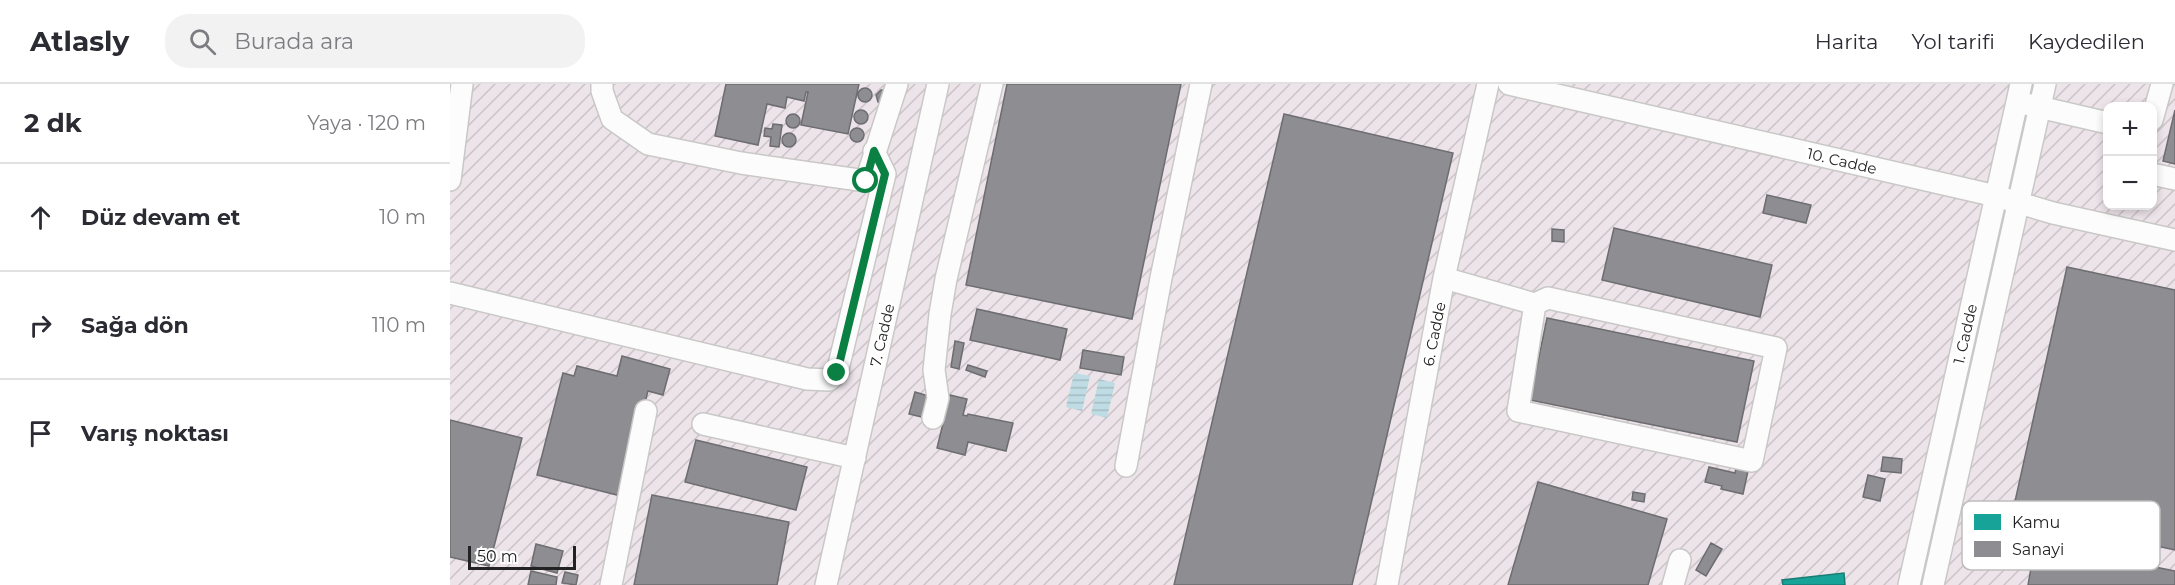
<!DOCTYPE html>
<html lang="tr">
<head>
<meta charset="utf-8">
<style>
  :root { --surface:#fff; --page:#f2f2f3; --text:#2b2b33; --muted:#7c7c81; --line:#e1e1e2 }
  body { margin:0; font-family:Montserrat,sans-serif; background:var(--page); color:var(--text) }
  .controls { position:absolute; right:18px; top:18px; display:grid; overflow:hidden; border-radius:12px; box-shadow:0 3px 9px #0003 }
  .controls button { width:54px; height:54px; display:grid; place-items:center; padding:0; border:0; border-bottom:2px solid var(--line); background:var(--surface); color:var(--text); font:30px sans-serif }
  .scale { position:absolute; left:18px; bottom:15px; width:108px; box-sizing:border-box; padding-left:6px; border:3px solid #222; border-top:0; font-size:16px; line-height:21px; white-space:nowrap; color:#222; -webkit-text-stroke:4px #fff; paint-order:stroke }
  .stop { position:absolute; width:18px; height:18px; margin:-14px; border:4px solid #0b8043; border-radius:50%; background:#fff }
  .stop.end { background:#0b8043; border-color:#fff; box-shadow:0 2px 6px #0008 }
  .list { margin:0; padding:0; list-style:none }
  h2 { display:flex; justify-content:space-between; align-items:center; height:78px; margin:0; padding:0 24px; font-size:26px }
  h2 small { font-size:20px; font-weight:400; color:var(--muted) }
  .list li { display:grid; grid-template-columns:39px 1fr auto; gap:18px; align-items:center; box-sizing:border-box; height:108px; padding:0 24px; border-top:2px solid var(--line) }
  .list b { display:block; font-size:22px; white-space:nowrap }
  .list em { font-size:20px; font-style:normal; color:var(--muted) }
  .icon { flex:none; width:33px; height:33px; fill:none; stroke:currentColor; stroke-width:2; stroke-linecap:round; stroke-linejoin:round }
  .map { position:relative; flex:none; width:1725px; height:501px; overflow:hidden }
  header { display:flex; align-items:center; gap:36px; box-sizing:border-box; height:84px; padding:0 30px; background:var(--surface); border-bottom:2px solid var(--line) }
  header strong { font-size:28px }
  nav { display:flex; gap:33px; margin-inline-start:auto; font-size:21px }
  .search { width:420px; height:54px; background:var(--page); display:flex; align-items:center; gap:15px; box-sizing:border-box; padding:0 21px; border-radius:24px; color:var(--muted); font-size:22px }
  main { display:flex }
  aside { flex:1; background:var(--surface) }
  .map>svg:first-child { display:block }
  .industrial { fill:url(#industrial-furrows); fill-rule:evenodd }
  .water { fill:url(#water-rules) }
  .public { fill:#17a398; stroke:#1a7c75; stroke-width:1.5 }
  .industry { fill:#8d8d92; stroke:#6d6d70; stroke-width:1.5 }
  .lines { fill:none; stroke-linecap:round; stroke-linejoin:round }
  .minor-casing { stroke:#c9c8c7; stroke-width:24 }
  .minor { stroke:#fdfcfc; stroke-width:21 }
  .route { stroke:#0b8043; stroke-width:8 }
  .labels { text-anchor:middle; dominant-baseline:central; stroke-width:6; stroke-linejoin:round; paint-order:stroke }
  .street-label { font-size:15px; fill:#222; stroke:#fff }
  .key { fill:#fff; stroke:#bdbdbd; stroke-width:1.5 }
  .key-label { font-size:16px; fill:#222 }
</style>
</head>
<body>
<header>
<strong>Atlasly</strong>
<div class="search"><svg class="icon" aria-label="search" viewBox="0 0 24 24"><circle cx="10" cy="10" r="6"/><path d="M15 15l6 6"/></svg>Burada ara</div>
<nav><a>Harita</a><a>Yol tarifi</a><a>Kaydedilen</a></nav>
</header>
<main>
<aside>
<h2>2 dk<small>Yaya · 120 m</small></h2>
<ul class="list">
<li><svg class="icon" aria-label="ahead" viewBox="0 0 24 24"><path d="M12 20V5M6 11l6-6 6 6"/></svg><div><b>Düz devam et</b></div><em>10 m</em></li>
<li><svg class="icon" aria-label="right" viewBox="0 0 24 24"><path d="M7 20v-9h11M14 6l5 5-5 5"/></svg><div><b>Sağa dön</b></div><em>110 m</em></li>
<li><svg class="icon" aria-label="arrive" viewBox="0 0 24 24"><path d="M6 21V4h12l-3 4 3 4H6"/></svg><div><b>Varış noktası</b></div></li>
</ul>
</aside>
<div class="map">
<svg width="1725" height="501" viewBox="0 0 1725 501">
  <defs>
    <pattern id="industrial-furrows" width="10" height="10" patternUnits="userSpaceOnUse" patternTransform="scale(1.5)"><rect width="10" height="10" fill="#ede4e9"/><path d="M-1 1l2-2M0 10L10 0M9 11l2-2" fill="none" stroke="#cbc3c8"/></pattern>
    <pattern id="water-rules" width="6" height="5" patternUnits="userSpaceOnUse" patternTransform="scale(1.5)"><rect width="6" height="5" fill="#bfdbe3"/><path d="M0 2.5h6" fill="none" stroke="#a4bcc2"/></pattern>
  </defs>
  <rect width="100%" height="100%" fill="#f0eeeb"/>
  <path class="industrial" d="M0,0H1725V501H0ZM1658,22H1702V122H1658Z"/>
  <path class="water" d="M624,289L640,292L632,327L616,323Z
    M649,295L665,299L657,334L641,330Z"/>
  <path class="public" d="M1394,489L1395,501H1333L1332,496Z"/>
  <path class="industry" d="M276,0H409L398,50L351,41L358,8H356L354,17L337,13L335,24L317,20L308,61L265,52Z
    M557,0H731L682,235L516,201Z
    M408 11a7 7 0 1 1 14 0a7 7 0 1 1-14 0Z
    M431,6H436L431,20L428,18L426,11Z
    M404 33a7 7 0 1 1 14 0a7 7 0 1 1-14 0Z
    M1725,26V80L1713,77Z
    M336 37a7 7 0 1 1 14 0a7 7 0 1 1-14 0Z
    M834,30L1003,69L902,501H724Z
    M323,40L332,41L329,63L320,62L321,53L314,52L315,44L322,45Z
    M400 51a7 7 0 1 1 14 0a7 7 0 1 1-14 0Z
    M332 56a7 7 0 1 1 14 0a7 7 0 1 1-14 0Z
    M1317,111L1361,121L1356,139L1313,129Z
    M1164,144L1322,181L1310,233L1152,196Z
    M1102,145L1114,146V158L1102,157Z
    M1617,183L1725,206V466L1562,431Z
    M527,225L617,245L610,276L520,256Z
    M1097,234L1304,277L1287,358L1080,316Z
    M505,257L514,259L509,285L501,283Z
    M633,266L674,273L671,291L630,284Z
    M172,272L220,285L213,311L198,307L171,412L87,391L113,289L124,292L127,282L167,292Z
    M518,281L537,287L535,293L516,286Z
    M465,308L482,313L476,334L459,330Z
    M500,311L517,315L513,331L517,332L518,330L563,339L556,367L518,358L515,371L487,364Z
    M0,336L72,354L39,482L0,473Z
    M246,356L357,383L346,426L235,398Z
    M1433,373L1452,375L1451,389L1431,387Z
    M1259,383L1285,389L1286,384L1298,387L1293,410L1271,405L1272,402L1255,398Z
    M1418,391L1435,395L1430,417L1413,413Z
    M1088,398L1217,435L1198,501H1058Z
    M1183,408L1195,410L1194,418L1182,416Z
    M202,411L339,438L327,501H184Z
    M1261,459L1272,465L1256,492L1246,486Z
    M86,460L113,467L107,489L81,482Z
    M1584,467L1624,474L1625,467L1725,487V501H1578Z
    M81,487L107,493L106,501H78Z
    M115,488L128,491L126,501L112,499Z"/>
  <g class="lines">
    <g class="minor-casing">
      <path id="minor" d="M152,0V7L162,35L198,60L291,79L416,97L447,0
        M1059,0L1546,112L1603,129L1725,156
        M1576,20L1658,39
        M1702,36L1712,0
        M1702,90L1725,95
        M0,96L12,0
        M994,194L1085,220L1098,214L1326,264L1302,377L1068,327L1085,220
        M0,209L357,295L379,296L387,289L435,90L424,67
        M483,334L488,314L484,286L490,230L496,195L542,0
        M253,340L405,374
        M676,382L711,194L751,0
        M161,501L196,327
        M376,501L488,0
        M937,501L994,194L1038,0
        M1223,501L1230,476
        M1459,501L1571,0
        M1483,501L1595,0"/>
    </g>
    <use href="#minor" class="minor"/>
  </g>
  <g class="lines">
    <path class="route" d="M387,289L435,90L424,67L416,97"/>
  </g>
  <g class="labels">
    <g class="street-label">
      <text transform="translate(1392 77) rotate(13)">10. Cadde</text>
      <text transform="translate(984 250) rotate(-79)">6. Cadde</text>
      <text transform="translate(1515 250) rotate(-77)">1. Cadde</text>
      <text transform="translate(432 251) rotate(-77)">7. Cadde</text>
    </g>
  </g>
  <rect x="1512" y="417" width="198" height="69" rx="9" class="key"/>
  <rect x="1524" y="430" width="27" height="16" fill="#17a398"/>
  <rect x="1524" y="457" width="27" height="16" fill="#8d8d92"/>
  <g class="key-label">
    <text x="1562" y="444">Kamu</text>
    <text x="1562" y="471">Sanayi</text>
  </g>
</svg>
<div class="controls">
<button>+</button>
<button>−</button>
</div>
<div class="scale">50 m</div>
<div class="stop" style="left:416px;top:97px"></div>
<div class="stop end" style="left:387px;top:289px"></div>
</div>
</main>
</body>
</html>
